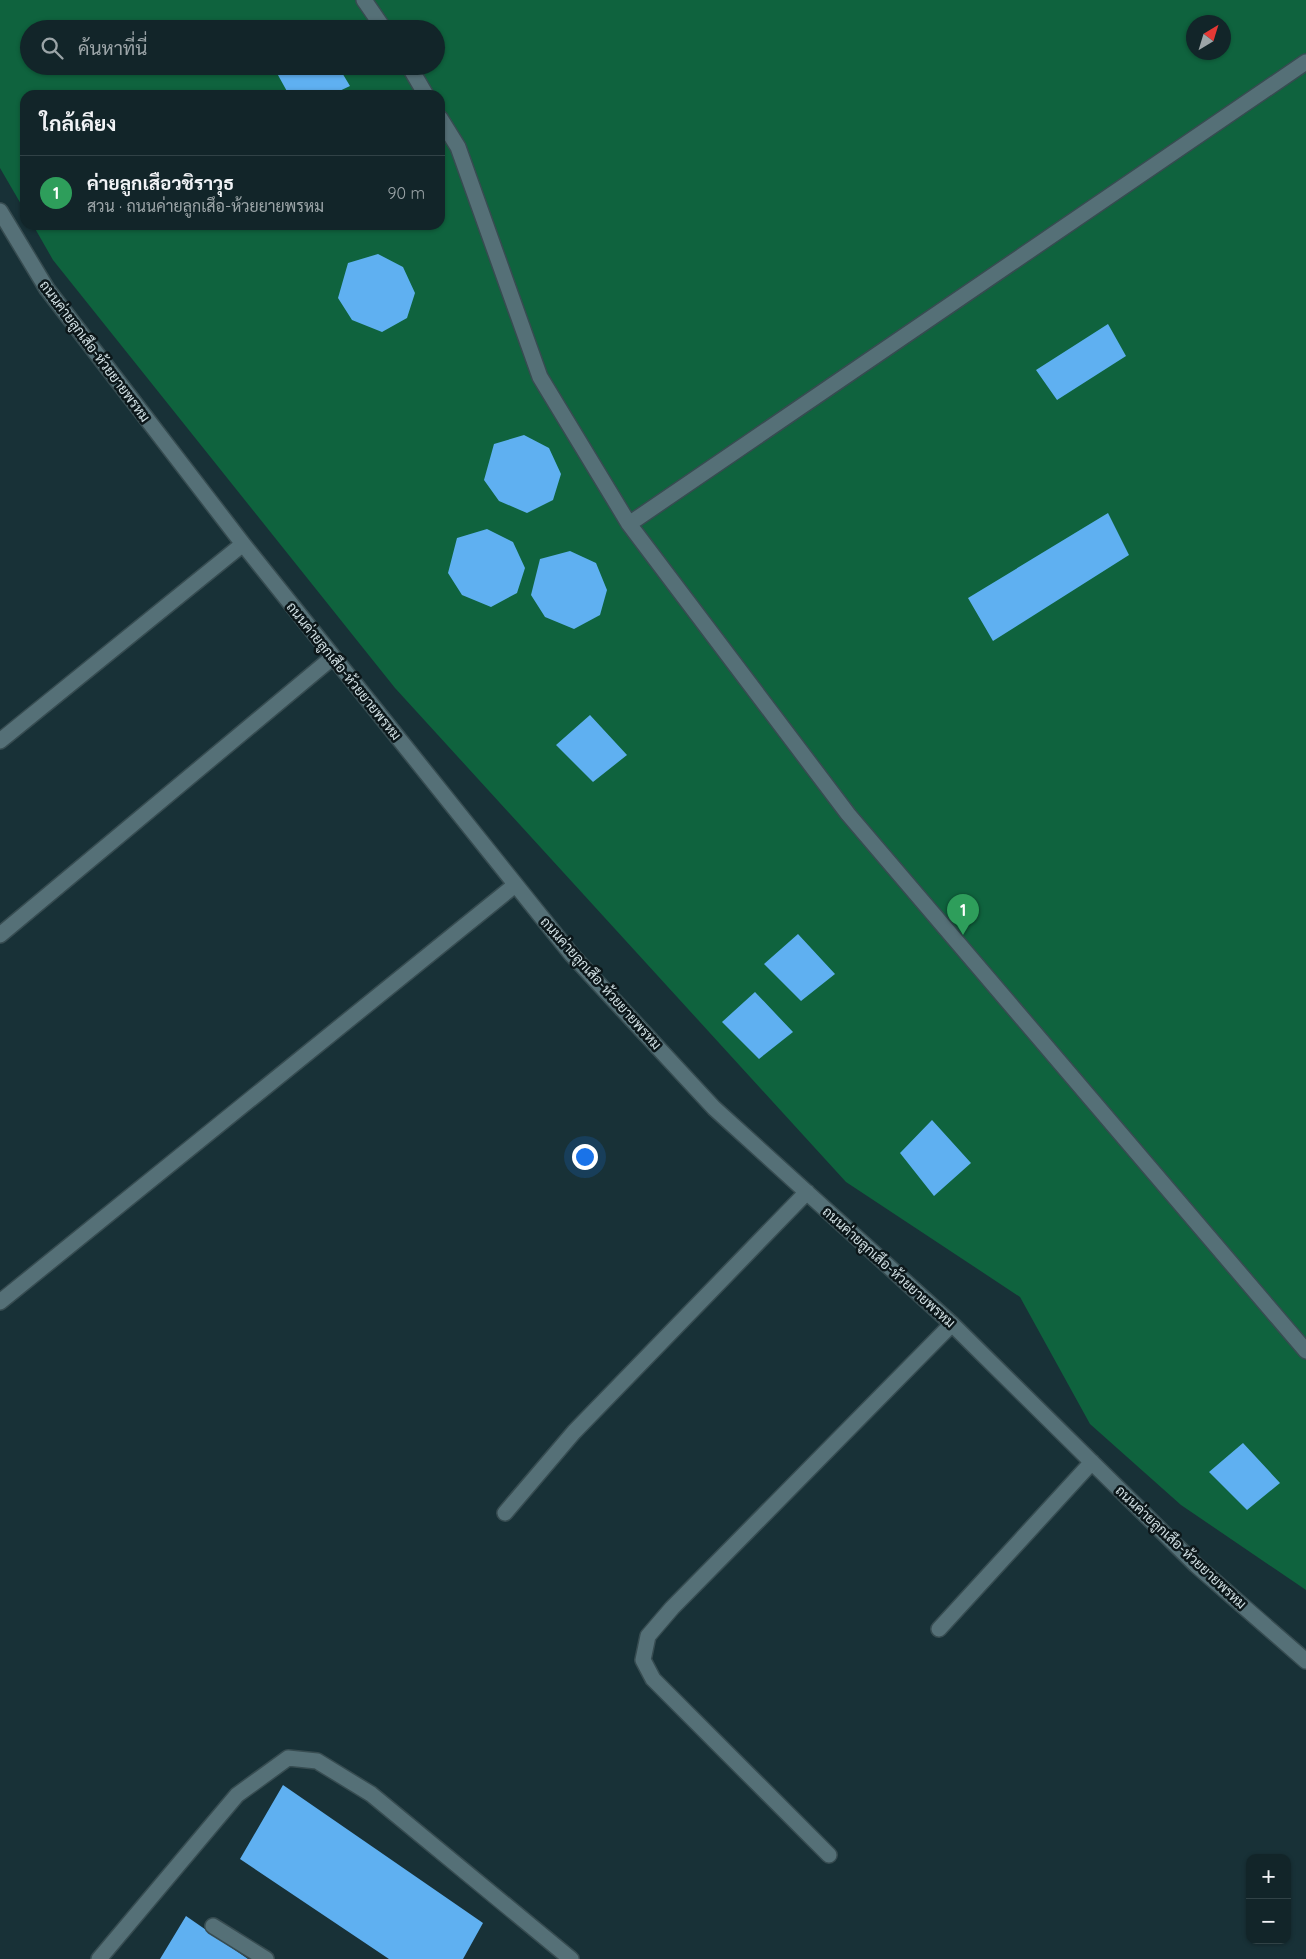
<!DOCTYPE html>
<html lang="th">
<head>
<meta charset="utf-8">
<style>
  :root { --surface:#122529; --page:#1f3135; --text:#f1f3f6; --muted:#9ca5a8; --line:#314246; --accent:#f19ab4 }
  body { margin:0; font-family:Quicksand,Sarabun,sans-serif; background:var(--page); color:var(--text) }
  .controls { position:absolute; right:15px; bottom:15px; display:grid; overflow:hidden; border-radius:10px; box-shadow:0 1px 4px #0004 }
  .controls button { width:45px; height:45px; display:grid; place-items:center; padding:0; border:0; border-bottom:1px solid var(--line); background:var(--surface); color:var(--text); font:25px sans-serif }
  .compass { position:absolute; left:1186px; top:15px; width:45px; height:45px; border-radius:50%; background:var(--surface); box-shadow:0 1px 4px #0004; rotate:38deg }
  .you { position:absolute; left:584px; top:1156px; width:18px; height:18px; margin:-12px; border:4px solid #fff; border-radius:50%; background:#1a73e8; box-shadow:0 0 0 8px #1a73e833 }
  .badge { display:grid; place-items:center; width:32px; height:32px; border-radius:50%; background:var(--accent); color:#fff; font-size:16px; font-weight:700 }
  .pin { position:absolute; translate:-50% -41px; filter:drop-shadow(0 1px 2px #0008) }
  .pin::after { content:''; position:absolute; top:26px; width:18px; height:15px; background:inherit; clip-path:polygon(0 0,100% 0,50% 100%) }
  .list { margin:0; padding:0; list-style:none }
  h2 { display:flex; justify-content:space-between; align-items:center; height:65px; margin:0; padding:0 20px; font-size:21px }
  h2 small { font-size:16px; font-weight:400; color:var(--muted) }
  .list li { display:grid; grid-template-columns:32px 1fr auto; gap:15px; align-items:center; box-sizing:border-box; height:75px; padding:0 20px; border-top:1px solid var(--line) }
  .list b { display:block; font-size:19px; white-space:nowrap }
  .list p { margin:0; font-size:16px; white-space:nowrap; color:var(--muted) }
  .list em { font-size:16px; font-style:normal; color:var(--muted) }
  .icon { flex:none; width:28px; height:28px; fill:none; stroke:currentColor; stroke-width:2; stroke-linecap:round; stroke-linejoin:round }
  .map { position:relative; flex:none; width:1306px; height:1959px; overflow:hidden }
  .search { position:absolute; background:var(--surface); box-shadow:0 1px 4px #0004; left:20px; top:20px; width:425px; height:55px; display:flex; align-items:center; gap:12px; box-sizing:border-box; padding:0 18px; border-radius:28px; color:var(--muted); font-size:19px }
  .panel { position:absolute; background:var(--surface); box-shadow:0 1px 4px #0004; left:20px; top:90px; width:425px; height:140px; border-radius:15px }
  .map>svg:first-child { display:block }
  .green { fill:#0f633e; fill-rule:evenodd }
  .building { fill:#5fb0f1 }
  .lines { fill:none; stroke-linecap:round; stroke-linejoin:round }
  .minor-casing { stroke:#374c51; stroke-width:18 }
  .minor { stroke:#557077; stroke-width:15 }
  .labels { text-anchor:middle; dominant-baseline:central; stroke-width:5; stroke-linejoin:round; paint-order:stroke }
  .street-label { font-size:14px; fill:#d1e0e4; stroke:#0c171a }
</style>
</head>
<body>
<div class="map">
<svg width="1306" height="1959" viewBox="0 0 1306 1959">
  <rect width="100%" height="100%" fill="#183137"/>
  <path class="green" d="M0,0H1306V1590L1181,1505L1090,1424L1020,1297L846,1182L395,688L53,260L33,225H440V95H25V211L0,168ZM1194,22H1224V52H1194ZM29,29H436V66H29Z"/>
  <path class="building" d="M273,66H338L350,86L331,95H289Z
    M378,254L403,267L415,293L407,318L382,332L352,320L338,298L348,263Z
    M1108,324L1126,356L1057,400L1036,370Z
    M524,435L549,448L561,474L553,500L527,513L499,501L484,480L494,444Z
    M1108,513L1129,555L993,641L968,598Z
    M487,529L513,542L525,568L517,593L491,607L462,595L448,573L457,538Z
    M570,551L596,563L607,590L600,615L574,629L545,617L531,595L540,559Z
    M590,715L627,755L593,782L556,745Z
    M798,934L835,974L801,1001L764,964Z
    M755,992L793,1032L759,1059L722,1022Z
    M932,1120L971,1163L934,1196L900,1153Z
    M1243,1443L1280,1483L1247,1510L1209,1472Z
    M283,1785L483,1923L463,1959H389L240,1859Z
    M186,1916L248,1959H160Z"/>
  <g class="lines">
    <g class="minor-casing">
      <path id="minor" d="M364,0L384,29
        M409,66L426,95
        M440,118L458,147L540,377L629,524L848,814L1306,1351
        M0,211L47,289L243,544L572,955L714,1108L952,1324L1196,1565L1306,1661
        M629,524L1306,62
        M0,741L243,544
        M0,935L333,657
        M0,1302L515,885
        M505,1513L574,1432L807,1192
        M939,1629L1092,1462
        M829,1855L653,1679L643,1660L648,1636L672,1608L952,1324
        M213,1926L266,1959
        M99,1959L237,1795L288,1758L317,1761L371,1794L571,1959"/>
    </g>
    <use href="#minor" class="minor"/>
  </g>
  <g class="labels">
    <g class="street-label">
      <text transform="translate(95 351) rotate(53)">ถนนค่ายลูกเสึอ-ห้วยยายพรหม</text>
      <text transform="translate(344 671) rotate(51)">ถนนค่ายลูกเสึอ-ห้วยยายพรหม</text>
      <text transform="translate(601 983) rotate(48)">ถนนค่ายลูกเสึอ-ห้วยยายพรหม</text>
      <text transform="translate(889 1267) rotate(42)">ถนนค่ายลูกเสึอ-ห้วยยายพรหม</text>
      <text transform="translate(1181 1547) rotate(43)">ถนนค่ายลูกเสึอ-ห้วยยายพรหม</text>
    </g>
  </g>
</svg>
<div class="controls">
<button>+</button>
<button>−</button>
</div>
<svg class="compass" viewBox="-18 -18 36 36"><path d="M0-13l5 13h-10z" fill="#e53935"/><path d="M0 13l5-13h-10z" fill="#9ca5a8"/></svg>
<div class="you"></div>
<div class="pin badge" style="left:963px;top:935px;background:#2e9e5b">1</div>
<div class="search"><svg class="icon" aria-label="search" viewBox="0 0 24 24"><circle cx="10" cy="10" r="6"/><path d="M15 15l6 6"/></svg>ค้นหาที่นี่</div>
<section class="panel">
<h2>ใกล้เคียง<small></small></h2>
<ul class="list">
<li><span class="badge" style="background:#2e9e5b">1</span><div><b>ค่ายลูกเสือวชิราวุธ</b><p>สวน · ถนนค่ายลูกเสึอ-ห้วยยายพรหม</p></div><em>90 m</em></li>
</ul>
</section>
</div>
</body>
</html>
